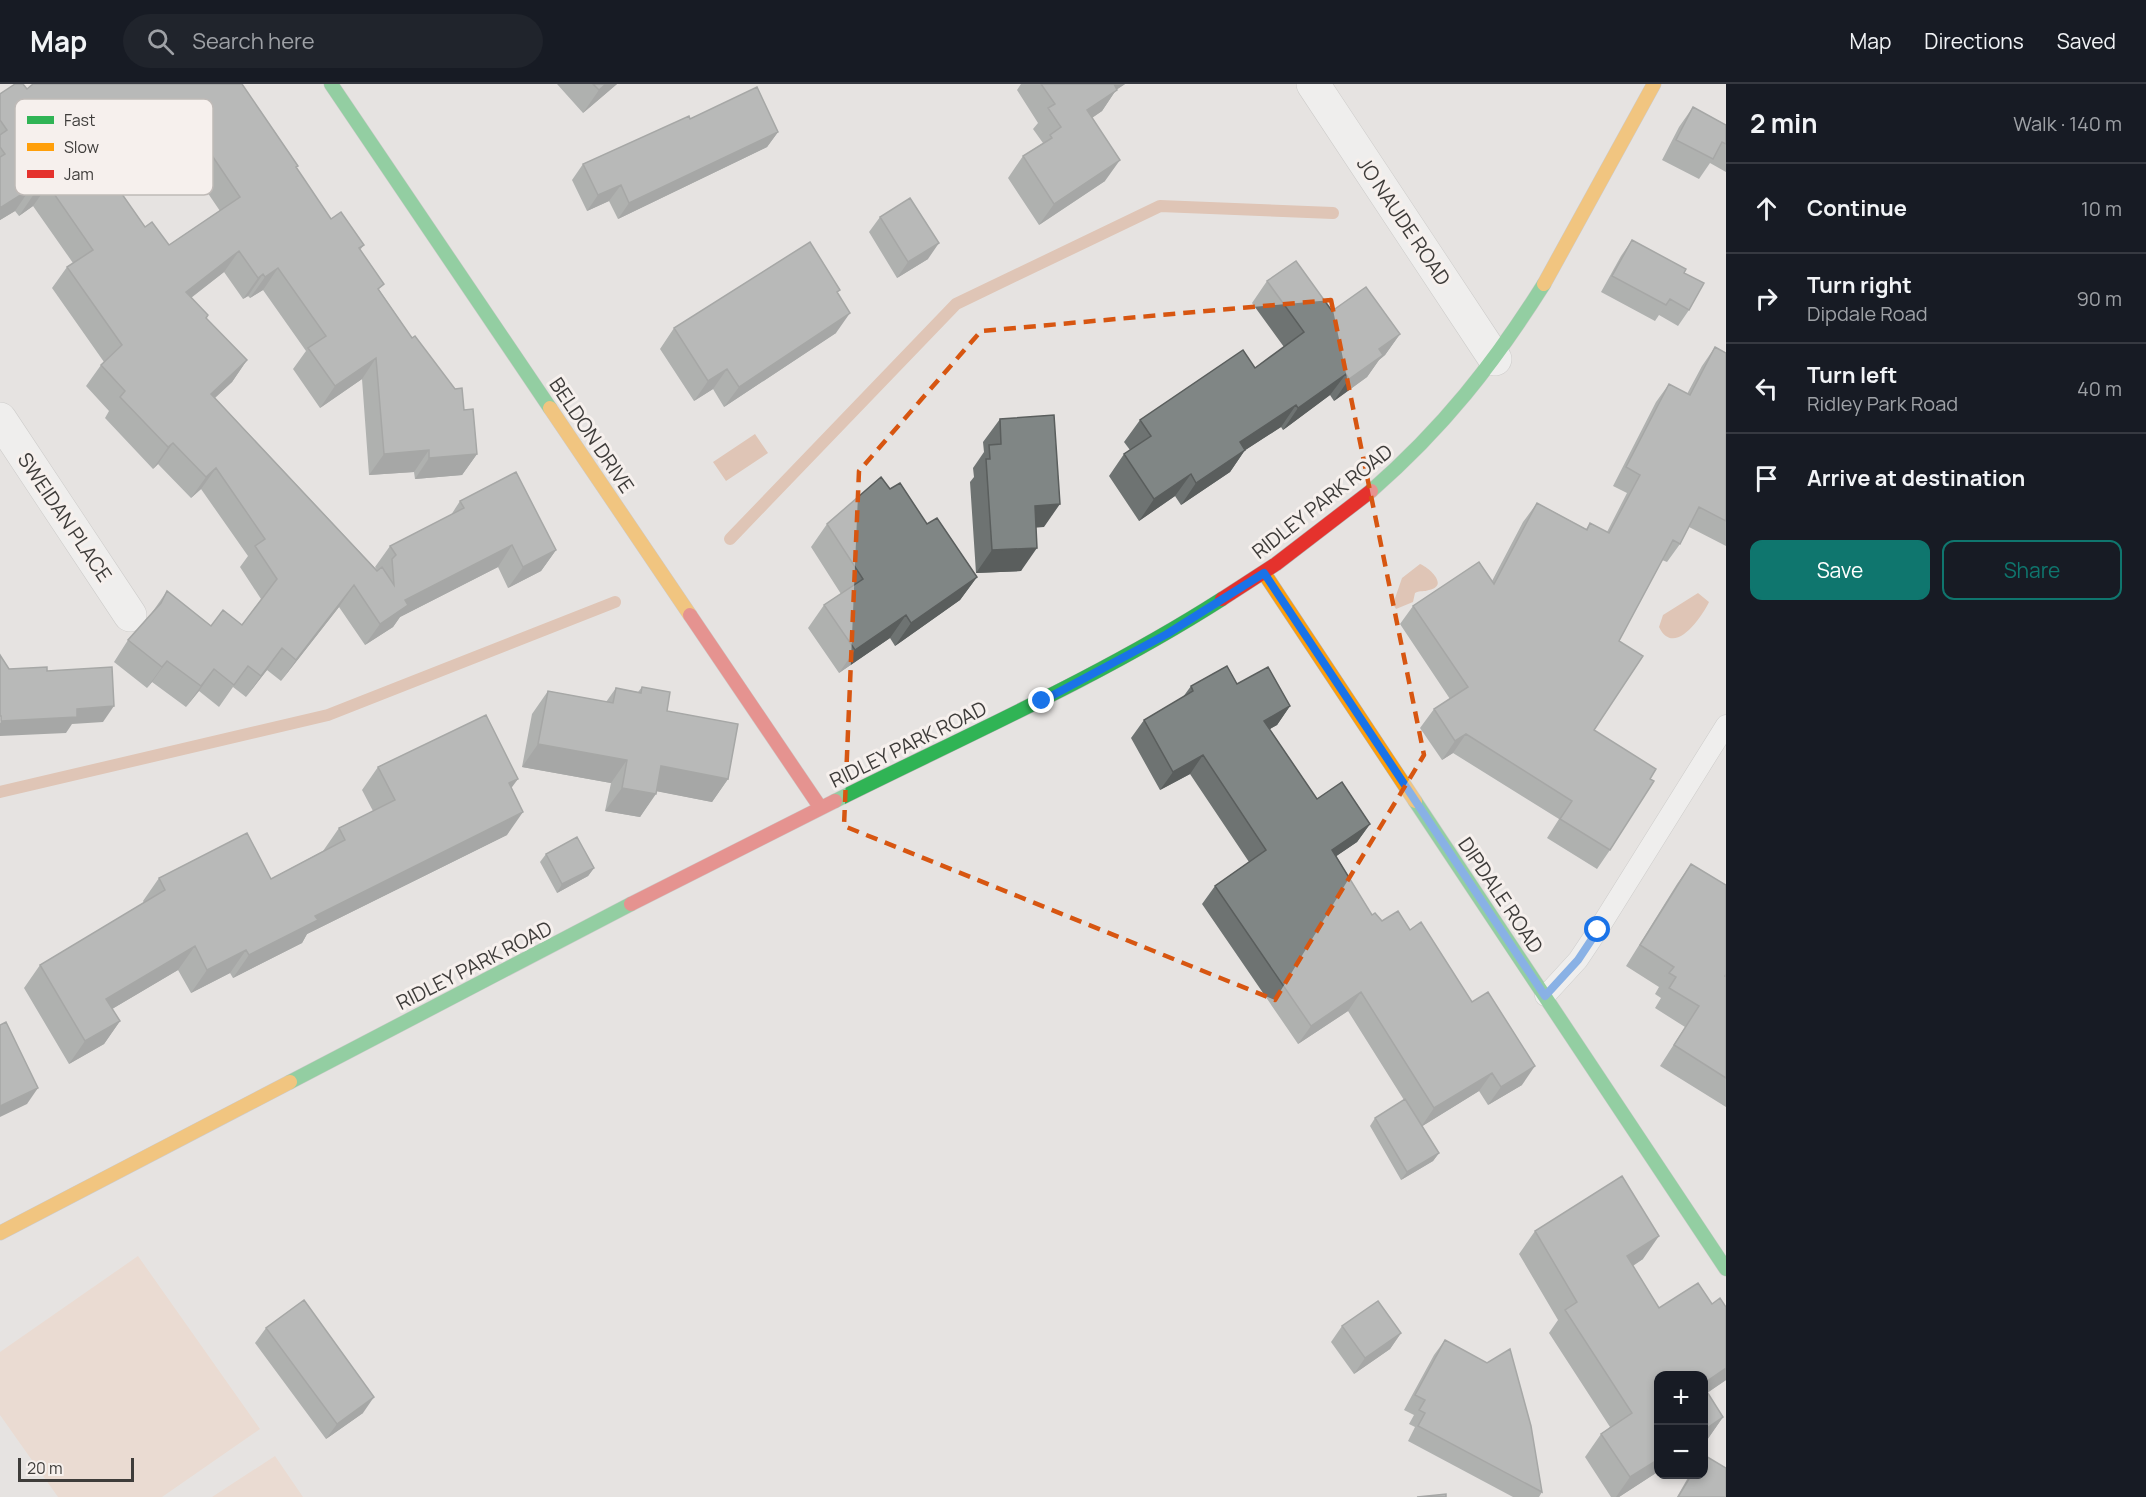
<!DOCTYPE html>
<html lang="en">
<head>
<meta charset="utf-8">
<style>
  :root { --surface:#171b24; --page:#20242c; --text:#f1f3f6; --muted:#9ea1a6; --line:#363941; --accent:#0f766e }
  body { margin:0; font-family:Manrope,sans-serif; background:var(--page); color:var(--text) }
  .controls { position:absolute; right:18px; bottom:18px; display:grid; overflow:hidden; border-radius:12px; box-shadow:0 3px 9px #0003 }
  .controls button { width:54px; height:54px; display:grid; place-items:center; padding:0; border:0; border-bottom:2px solid var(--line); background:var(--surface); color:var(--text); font:30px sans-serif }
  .scale { position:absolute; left:18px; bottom:15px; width:116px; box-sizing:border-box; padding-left:6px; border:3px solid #3e3c3a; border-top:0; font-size:16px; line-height:21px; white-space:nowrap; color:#3e3c3a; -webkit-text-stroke:4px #f6f0ed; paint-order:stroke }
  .stop { position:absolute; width:18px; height:18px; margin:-14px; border:4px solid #1a73e8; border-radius:50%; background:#fff }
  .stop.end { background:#1a73e8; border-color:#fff; box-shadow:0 2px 6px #0008 }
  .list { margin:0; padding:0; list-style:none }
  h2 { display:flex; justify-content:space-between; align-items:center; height:78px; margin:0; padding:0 24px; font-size:26px }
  h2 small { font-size:20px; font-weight:400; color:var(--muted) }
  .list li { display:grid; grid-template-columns:39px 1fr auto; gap:18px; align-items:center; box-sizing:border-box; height:90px; padding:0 24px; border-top:2px solid var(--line) }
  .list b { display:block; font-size:22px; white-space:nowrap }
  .list p { margin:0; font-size:20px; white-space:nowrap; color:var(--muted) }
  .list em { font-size:20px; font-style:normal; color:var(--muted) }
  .actions { display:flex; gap:12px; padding:18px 24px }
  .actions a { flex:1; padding:14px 0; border:2px solid var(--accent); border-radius:12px; text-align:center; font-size:21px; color:var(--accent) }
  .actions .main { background:var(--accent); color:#fff }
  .icon { flex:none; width:33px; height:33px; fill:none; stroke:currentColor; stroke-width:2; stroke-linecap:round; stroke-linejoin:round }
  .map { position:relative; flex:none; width:1726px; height:1413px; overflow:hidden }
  header { display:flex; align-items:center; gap:36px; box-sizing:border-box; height:84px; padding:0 30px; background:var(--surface); border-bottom:2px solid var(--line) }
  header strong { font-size:28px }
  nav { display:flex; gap:33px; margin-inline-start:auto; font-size:21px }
  .search { width:420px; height:54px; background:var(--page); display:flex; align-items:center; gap:15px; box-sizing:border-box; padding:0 21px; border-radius:33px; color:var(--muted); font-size:22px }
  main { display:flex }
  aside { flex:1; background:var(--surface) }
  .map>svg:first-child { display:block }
  .green { fill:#f0d0be }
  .water { fill:#d7a081 }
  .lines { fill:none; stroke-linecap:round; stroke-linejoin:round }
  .stream { stroke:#d7a081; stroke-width:12 }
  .lane-casing { stroke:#b0aead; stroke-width:21 }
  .street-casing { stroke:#b0aead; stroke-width:34 }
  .fast-casing { stroke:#b0aead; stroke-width:15 }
  .slow-casing { stroke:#b0aead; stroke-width:15 }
  .jam-casing { stroke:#b0aead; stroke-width:15 }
  .lane { stroke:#fbfbfa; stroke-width:20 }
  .street { stroke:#fbfbfa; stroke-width:33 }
  .fast { stroke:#30b455; stroke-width:14 }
  .slow { stroke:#ff9f0a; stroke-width:14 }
  .jam { stroke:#e5322d; stroke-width:14 }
  .wall { fill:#6e7372; fill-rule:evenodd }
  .shaded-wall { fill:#5a5e5d }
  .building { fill:#808685; stroke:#5a5e5d; stroke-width:1.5; fill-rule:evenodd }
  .route { stroke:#1a73e8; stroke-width:8 }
  .marked { fill:none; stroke:#d75611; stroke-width:4.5; stroke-dasharray:12 8; stroke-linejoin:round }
  .labels { text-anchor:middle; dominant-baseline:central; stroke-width:6; stroke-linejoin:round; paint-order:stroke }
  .street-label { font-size:20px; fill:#3e3c3a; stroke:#f6f0ed }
  .key { fill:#f6f0ed; stroke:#bfbab7; stroke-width:1.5 }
  .key-label { font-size:16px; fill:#3e3c3a }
</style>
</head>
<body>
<header>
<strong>Map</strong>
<div class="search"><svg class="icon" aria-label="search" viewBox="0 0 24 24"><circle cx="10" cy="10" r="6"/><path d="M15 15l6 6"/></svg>Search here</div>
<nav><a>Map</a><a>Directions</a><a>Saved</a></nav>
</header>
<main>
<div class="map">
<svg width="1726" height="1413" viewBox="0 0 1726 1413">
  <rect width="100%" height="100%" fill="#e6e3e1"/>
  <path class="green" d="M138,1172L260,1345L162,1413H58L0,1331V1268Z
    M275,1372L303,1413H212Z"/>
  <path class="water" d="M755,350L768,369L726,397L713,378Z
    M1420,480C1430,484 1449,502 1429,506C1424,508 1421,506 1415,509L1413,518L1396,525L1393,520L1402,494Z
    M1698,509L1709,518C1702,533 1674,574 1659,543L1663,531Z"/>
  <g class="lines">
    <path class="stream" d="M730,455L956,220L1160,122L1333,129
      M0,708L328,631L615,518"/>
    <g class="lane-casing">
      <path id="lane" d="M1545,912L1578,876L1598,846L1726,641"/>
    </g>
    <g class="street-casing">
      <path id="street" d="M1313,0L1495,275
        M0,335L130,531"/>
    </g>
    <g class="fast-casing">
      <path id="fast" d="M331,0L550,324
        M1371,407C1443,344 1493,281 1544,200
        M835,717C965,652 1100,593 1222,515
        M1415,717L1726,1185
        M290,998L631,820"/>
    </g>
    <g class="slow-casing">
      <path id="slow" d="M1544,200L1654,0
        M550,324L690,531
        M1264,489L1415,717
        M0,1149L290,998"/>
    </g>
    <g class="jam-casing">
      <path id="jam" d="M1222,515L1276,480L1371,407
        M690,531L820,723
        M631,820L835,717"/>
    </g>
    <use href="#lane" class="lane"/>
    <use href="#street" class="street"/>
    <use href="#fast" class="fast"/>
    <use href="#slow" class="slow"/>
    <use href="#jam" class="jam"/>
  </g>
  <path class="wall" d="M242,0L296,84L331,135L364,161L360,166L380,207L412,254L464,326L477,370L462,391L415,395L414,388L369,391L362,295L320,324L293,285L306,267L263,206L250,214L248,212L243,215L224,188L191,214L206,235L247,276L232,298L215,314L377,486L375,483L390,462L451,431L460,417L556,466L541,487L508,504L498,483L400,533L393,543L365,561L339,523L281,597L267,586L246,613L233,603L219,623L199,607L186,623L152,598L147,604L114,578L128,556L151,530L167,507L211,542L242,541L261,515L240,483L248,472L201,405L191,414L158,380L153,385L105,334L109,327L86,302L101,281L104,278L52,204L67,183L73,179L33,122L19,132L15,127L0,136V10ZM163,43L220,127L169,161L145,143L108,90L123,69Z
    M557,0H617L583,29Z
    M1021,0H1125L1116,6L1102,27L1092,34L1105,97L1039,141L1008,94L1023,72L1043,59L1033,45L1038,39L1017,6Z
    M1693,23L1726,41V88L1710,79L1699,95L1662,76L1679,43Z
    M690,35L778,48L767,63L618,135L609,117L587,127L572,96L583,80Z
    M880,133L928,175L897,194L869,148Z
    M1632,156L1684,189L1689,226L1678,242L1659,231L1655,237L1601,208L1621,172Z
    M1267,197L1332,227L1400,250L1385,271L1379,276L1367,293L1334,317L1330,311L1283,346L1281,343L1245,366L1230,388L1181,421L1175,412L1139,437L1109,392L1124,370L1130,366L1124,358L1140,336L1255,284L1284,263L1252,219Z
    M838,209L836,249L724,323L713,305L694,317L660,265L674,244Z
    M1715,263L1726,269V462L1689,443L1680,460L1667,478L1662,476L1619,557L1594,646L1650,695L1610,766L1597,785L1547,754L1559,735L1453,669L1442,676L1420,644L1434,625L1450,615L1400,540L1413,522L1492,497L1523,438L1537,419L1586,445L1590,439L1607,448L1627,409L1613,402L1656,318L1669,300L1687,310L1702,282Z
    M1000,335L1044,443H1036L1021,487L976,489L970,398L974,393L973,384L984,368L983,358Z
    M827,440H927L977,493L960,516L895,562L890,554L839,589L808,544L824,521L841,510L811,463Z
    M1237,600L1290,622L1277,641L1269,645L1317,715L1370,740L1357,758L1336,772L1372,831L1382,837L1410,846L1522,1001L1488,1021L1479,1007L1422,1042L1439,1069L1433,1077L1401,1096L1370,1042L1375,1034L1404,1016L1348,927L1298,960L1202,820L1215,802L1249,778L1190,690L1160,706L1131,654L1144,636L1183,613L1191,602Z
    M642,603L667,627L728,695L712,718L657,707L640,733L605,727L611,699L522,683L532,630L548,607L606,618L616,604L638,608Z
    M378,683L511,704L507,751L307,850L302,859L233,894L230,889L191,909L178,886L112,925L120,937L104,960L69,980L24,904L40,881L144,819L143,817L159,794L271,795L323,767L339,744L373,727L362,706Z
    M546,770L594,784L588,792L557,809L540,778Z
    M1691,780L1725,892L1726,893V1023L1660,982L1685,943L1655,924L1661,914L1655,910L1659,903L1626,882L1677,800Z
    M1535,1147L1643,1175L1633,1182L1659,1224L1712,1220L1726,1223V1296L1707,1309L1723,1333L1707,1356L1619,1413H1611L1585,1373L1601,1350L1610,1343L1549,1249L1558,1236L1519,1170Z
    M1342,1242L1401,1249L1390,1265L1354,1290L1331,1258Z
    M266,1244L363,1329L326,1355L255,1259Z
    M1445,1256L1542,1408L1539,1413H1513L1408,1357L1415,1343L1409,1340L1414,1331L1404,1326L1434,1271Z
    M1690,1390H1704L1726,1413H1677Z"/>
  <path class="shaded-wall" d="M606,0H617L583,29L599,6Z
    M1110,0H1125L1116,6L1102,27L1072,47L1087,26Z
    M178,21L163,43L123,69L110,89L88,104L120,61Z
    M778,48L767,63L618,135L629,119Z
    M1120,76L1105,97L1039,141L1054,120Z
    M48,101L33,122L19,132L34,110Z
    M621,101L609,117L587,127L598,111Z
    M30,105L15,127L0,136V124Z
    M939,159L928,175L897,194L908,178Z
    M239,167L224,188L171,229L186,208Z
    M278,184L263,206L250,214L265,193Z
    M263,190L248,212L243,215L258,194Z
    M850,229L836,249L724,323L739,303Z
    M1400,250L1385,271L1379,276L1367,293L1334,317L1349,295L1379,265Z
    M376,274L362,295L320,324L335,302Z
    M247,276L232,298L196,331L211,310Z
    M727,285L713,305L694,317L708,297Z
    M1346,290L1330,311L1283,346L1298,324Z
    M1296,321L1281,343L1224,380L1240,358Z
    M173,359L158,380L153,385L168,363Z
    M429,366L414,388L369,391L384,370Z
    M1245,366L1230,388L1181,421L1196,399Z
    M477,370L462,391L415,395L429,374Z
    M216,384L201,405L191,414L206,393Z
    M1191,390L1175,412L1139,437L1154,415Z
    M1060,420L1044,443L1019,445L1035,422Z
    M512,461L498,483L400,533L393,543L365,561L380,540L405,516Z
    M1037,464L1021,487L976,489L992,466Z
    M556,466L541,487L508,504L523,483Z
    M977,493L960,516L895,562L911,539Z
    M354,501L339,523L281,597L296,576Z
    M906,531L890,554L839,589L855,566Z
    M282,564L267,586L246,613L261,592Z
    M167,577L152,598L147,604L162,583Z
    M214,585L199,607L186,623L201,602Z
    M114,622L103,638L72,640L66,649L0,652V639L1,637L77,625Z
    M1290,622L1277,641L1251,656L1264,637Z
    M1466,650L1453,669L1442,676L1455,657Z
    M538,660L627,676L611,699L522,683Z
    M1203,671L1190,690L1160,706L1173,688Z
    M661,682L728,695L712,718L645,705Z
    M518,695L501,718L509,699Z
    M622,704L656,710L640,733L605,727Z
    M523,728L507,751L307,850L302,859L233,894L249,871L315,832Z
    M1370,740L1357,758L1319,784L1332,766Z
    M594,784L588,792L557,809L562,800Z
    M195,862L178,886L90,938L106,915Z
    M246,866L230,889L191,909L207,886Z
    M1361,908L1348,927L1298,960L1311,942Z
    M120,937L104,960L69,980L85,957Z
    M1535,982L1522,1001L1488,1021L1501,1003Z
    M1492,989L1479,1007L1421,1043L1434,1024Z
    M38,1004L27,1020L0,1033V1022Z
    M1439,1069L1433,1077L1401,1096L1407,1088Z
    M1659,1152L1643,1175L1611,1195L1627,1172Z
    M1401,1249L1390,1265L1354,1290L1365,1274Z
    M1726,1284V1296L1704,1311V1299Z
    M374,1313L363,1329L326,1355L337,1340Z
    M1723,1333L1707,1356L1704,1358V1346Z
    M1659,1375V1387L1619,1413H1616L1630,1393Z"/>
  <path class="building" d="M15,0H23L27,5L33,0H242L298,82L296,83L331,135L341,128L364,161L359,164L384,200L378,205L412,254L415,252L455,305L462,304L464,326L473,325L477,370L429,374V366L384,370L376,274L335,302L308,264L326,252L278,184L265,193L263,190L258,194L239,167L186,208L208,231L206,234L247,276L211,310L377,487L382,483L394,501L392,475L396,471L390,462L464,424L460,417L516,388L556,466L523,483L512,461L405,516L408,521L380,540L354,501L296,576L282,564L261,592L248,582L234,601L214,585L201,602L167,577L162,583L128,556L161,519L167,507L211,542L223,526L242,541L277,495L255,462L265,455L216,384L206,393L173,359L168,363L120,313L125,307L101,281L122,261L67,183L93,166L48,101L34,110L30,105L0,124V73L5,70L0,63V51L7,46L0,36V10ZM178,21L240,113L169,161L152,138L145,143L103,83L124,67L120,61Z
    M593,0H606L599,6Z
    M1041,0H1114L1117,6L1087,26L1120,76L1054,120L1023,72L1052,54L1050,51L1061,43L1048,24L1055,20Z
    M757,3L778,48L629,119L621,101L598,111L583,80L689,32L690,35Z
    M1693,23L1726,41V60L1722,58L1713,75L1676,56Z
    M910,114L939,159L908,178L880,133Z
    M1632,156L1686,185L1684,189L1704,199L1689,226L1670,215L1666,221L1612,192Z
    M810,158L840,206L837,208L850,229L739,303L727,285L708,297L674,244Z
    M1296,177L1332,227L1366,203L1400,250L1379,265L1383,271L1349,295L1346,290L1298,324L1296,321L1240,358L1245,366L1196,399L1191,390L1154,415L1124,370L1151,352L1140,336L1243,266L1255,284L1304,248L1267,197Z
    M1715,263L1726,269V437L1699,423L1680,460L1673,456L1619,557L1643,572L1594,646L1656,685L1650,695L1654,697L1610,766L1560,735L1572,717L1466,650L1455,657L1434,625L1468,603L1413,522L1479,478L1494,500L1537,419L1587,446L1590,439L1609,449L1640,391L1626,383L1669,300L1690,311Z
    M1054,331L1060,420L1035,422L1037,464L992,466L986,375H990L989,361L1001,360L1000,335Z
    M881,393L890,405L900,399L927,440L937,434L977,493L911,539L906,531L855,566L824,521L863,495L827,440Z
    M0,571L9,585L47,583V587L112,583L114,622L77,625V633L1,637V632H0Z
    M1227,582L1237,600L1268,583L1290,622L1264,637L1317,715L1342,698L1370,740L1332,766L1372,831L1375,829L1382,837L1398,827L1410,846L1421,838L1472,918L1488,908L1535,982L1501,1003L1492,989L1434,1024L1361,908L1311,942L1215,802L1266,766L1203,671L1173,688L1144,636L1193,607L1191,602Z
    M642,603L670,608L667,627L738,640L728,695L661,682L656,710L622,704L627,676L538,660L548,607L613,619L616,604L641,609Z
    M486,631L518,695L509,699L523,728L315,832L318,836L249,871L246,866L207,886L195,862L106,915L120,937L85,957L40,881L165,806L159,794L247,749L271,795L345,756L339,744L395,716L378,683Z
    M577,753L594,784L562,800L546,770Z
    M1691,780L1726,801V890L1725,892L1726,893V994L1674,961L1699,922L1669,904L1676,893L1669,889L1674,883L1640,861Z
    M6,938L38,1004L0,1022V941Z
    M1405,1015L1439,1069L1407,1088L1375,1034Z
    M1622,1092L1659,1152L1627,1172L1659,1224L1698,1199L1712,1220L1720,1214L1726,1223V1284L1704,1299V1292H1659V1375L1630,1393L1601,1350L1632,1329L1565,1226L1577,1218L1535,1147Z
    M304,1216L374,1313L337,1340L266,1244Z
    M1378,1217L1401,1249L1365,1274L1342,1242Z
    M1445,1256L1487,1279L1510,1265L1531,1342L1542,1408L1418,1342L1425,1329L1419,1326L1425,1316L1415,1311Z
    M1704,1303L1723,1333L1704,1346Z
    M1704,1371L1726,1384V1413H1678L1692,1390H1704Z
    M1446,1410V1413H1417Z"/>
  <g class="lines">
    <path class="route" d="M1042,617L1167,550L1264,489L1545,912L1578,876L1598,846"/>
  </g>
  <path d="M0 0H1726V1413H0ZM1331,216L1424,671L1275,916L844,742L859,387L981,247Z" fill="#e6e3e1" fill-opacity=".55" fill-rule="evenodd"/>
  <path class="marked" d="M1331,216L1424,671L1275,916L844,742L859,387L981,247Z"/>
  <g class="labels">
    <g class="street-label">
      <text transform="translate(1404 137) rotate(56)">JO NAUDE ROAD</text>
      <text transform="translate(592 351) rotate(56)">BELDON DRIVE</text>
      <text transform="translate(1322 417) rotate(-38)">RIDLEY PARK ROAD</text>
      <text transform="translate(65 433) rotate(56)">SWEIDAN PLACE</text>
      <text transform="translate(908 660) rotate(-26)">RIDLEY PARK ROAD</text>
      <text transform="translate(1501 811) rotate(56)">DIPDALE ROAD</text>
      <text transform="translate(474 881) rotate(-27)">RIDLEY PARK ROAD</text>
    </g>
  </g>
  <rect x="15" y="15" width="198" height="96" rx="9" class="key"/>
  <rect x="27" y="32" width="27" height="8" fill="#30b455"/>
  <rect x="27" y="59" width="27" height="8" fill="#ff9f0a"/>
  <rect x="27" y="86" width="27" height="8" fill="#e5322d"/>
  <g class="key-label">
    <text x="64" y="42">Fast</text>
    <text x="64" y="69">Slow</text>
    <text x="64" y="96">Jam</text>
  </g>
</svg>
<div class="controls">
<button>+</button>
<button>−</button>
</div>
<div class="scale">20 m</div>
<div class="stop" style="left:1598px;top:846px"></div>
<div class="stop end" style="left:1042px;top:617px"></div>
</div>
<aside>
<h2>2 min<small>Walk · 140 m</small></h2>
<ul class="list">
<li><svg class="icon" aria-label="ahead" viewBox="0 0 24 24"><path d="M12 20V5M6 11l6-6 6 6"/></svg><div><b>Continue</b></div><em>10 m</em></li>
<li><svg class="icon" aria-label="right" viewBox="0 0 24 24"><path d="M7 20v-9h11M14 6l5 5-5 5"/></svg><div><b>Turn right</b><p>Dipdale Road</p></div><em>90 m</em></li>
<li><svg class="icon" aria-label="left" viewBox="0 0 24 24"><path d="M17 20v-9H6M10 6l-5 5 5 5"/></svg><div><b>Turn left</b><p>Ridley Park Road</p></div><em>40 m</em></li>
<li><svg class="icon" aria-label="arrive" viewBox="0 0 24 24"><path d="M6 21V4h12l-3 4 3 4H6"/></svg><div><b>Arrive at destination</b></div></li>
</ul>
<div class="actions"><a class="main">Save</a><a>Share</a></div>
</aside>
</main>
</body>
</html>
